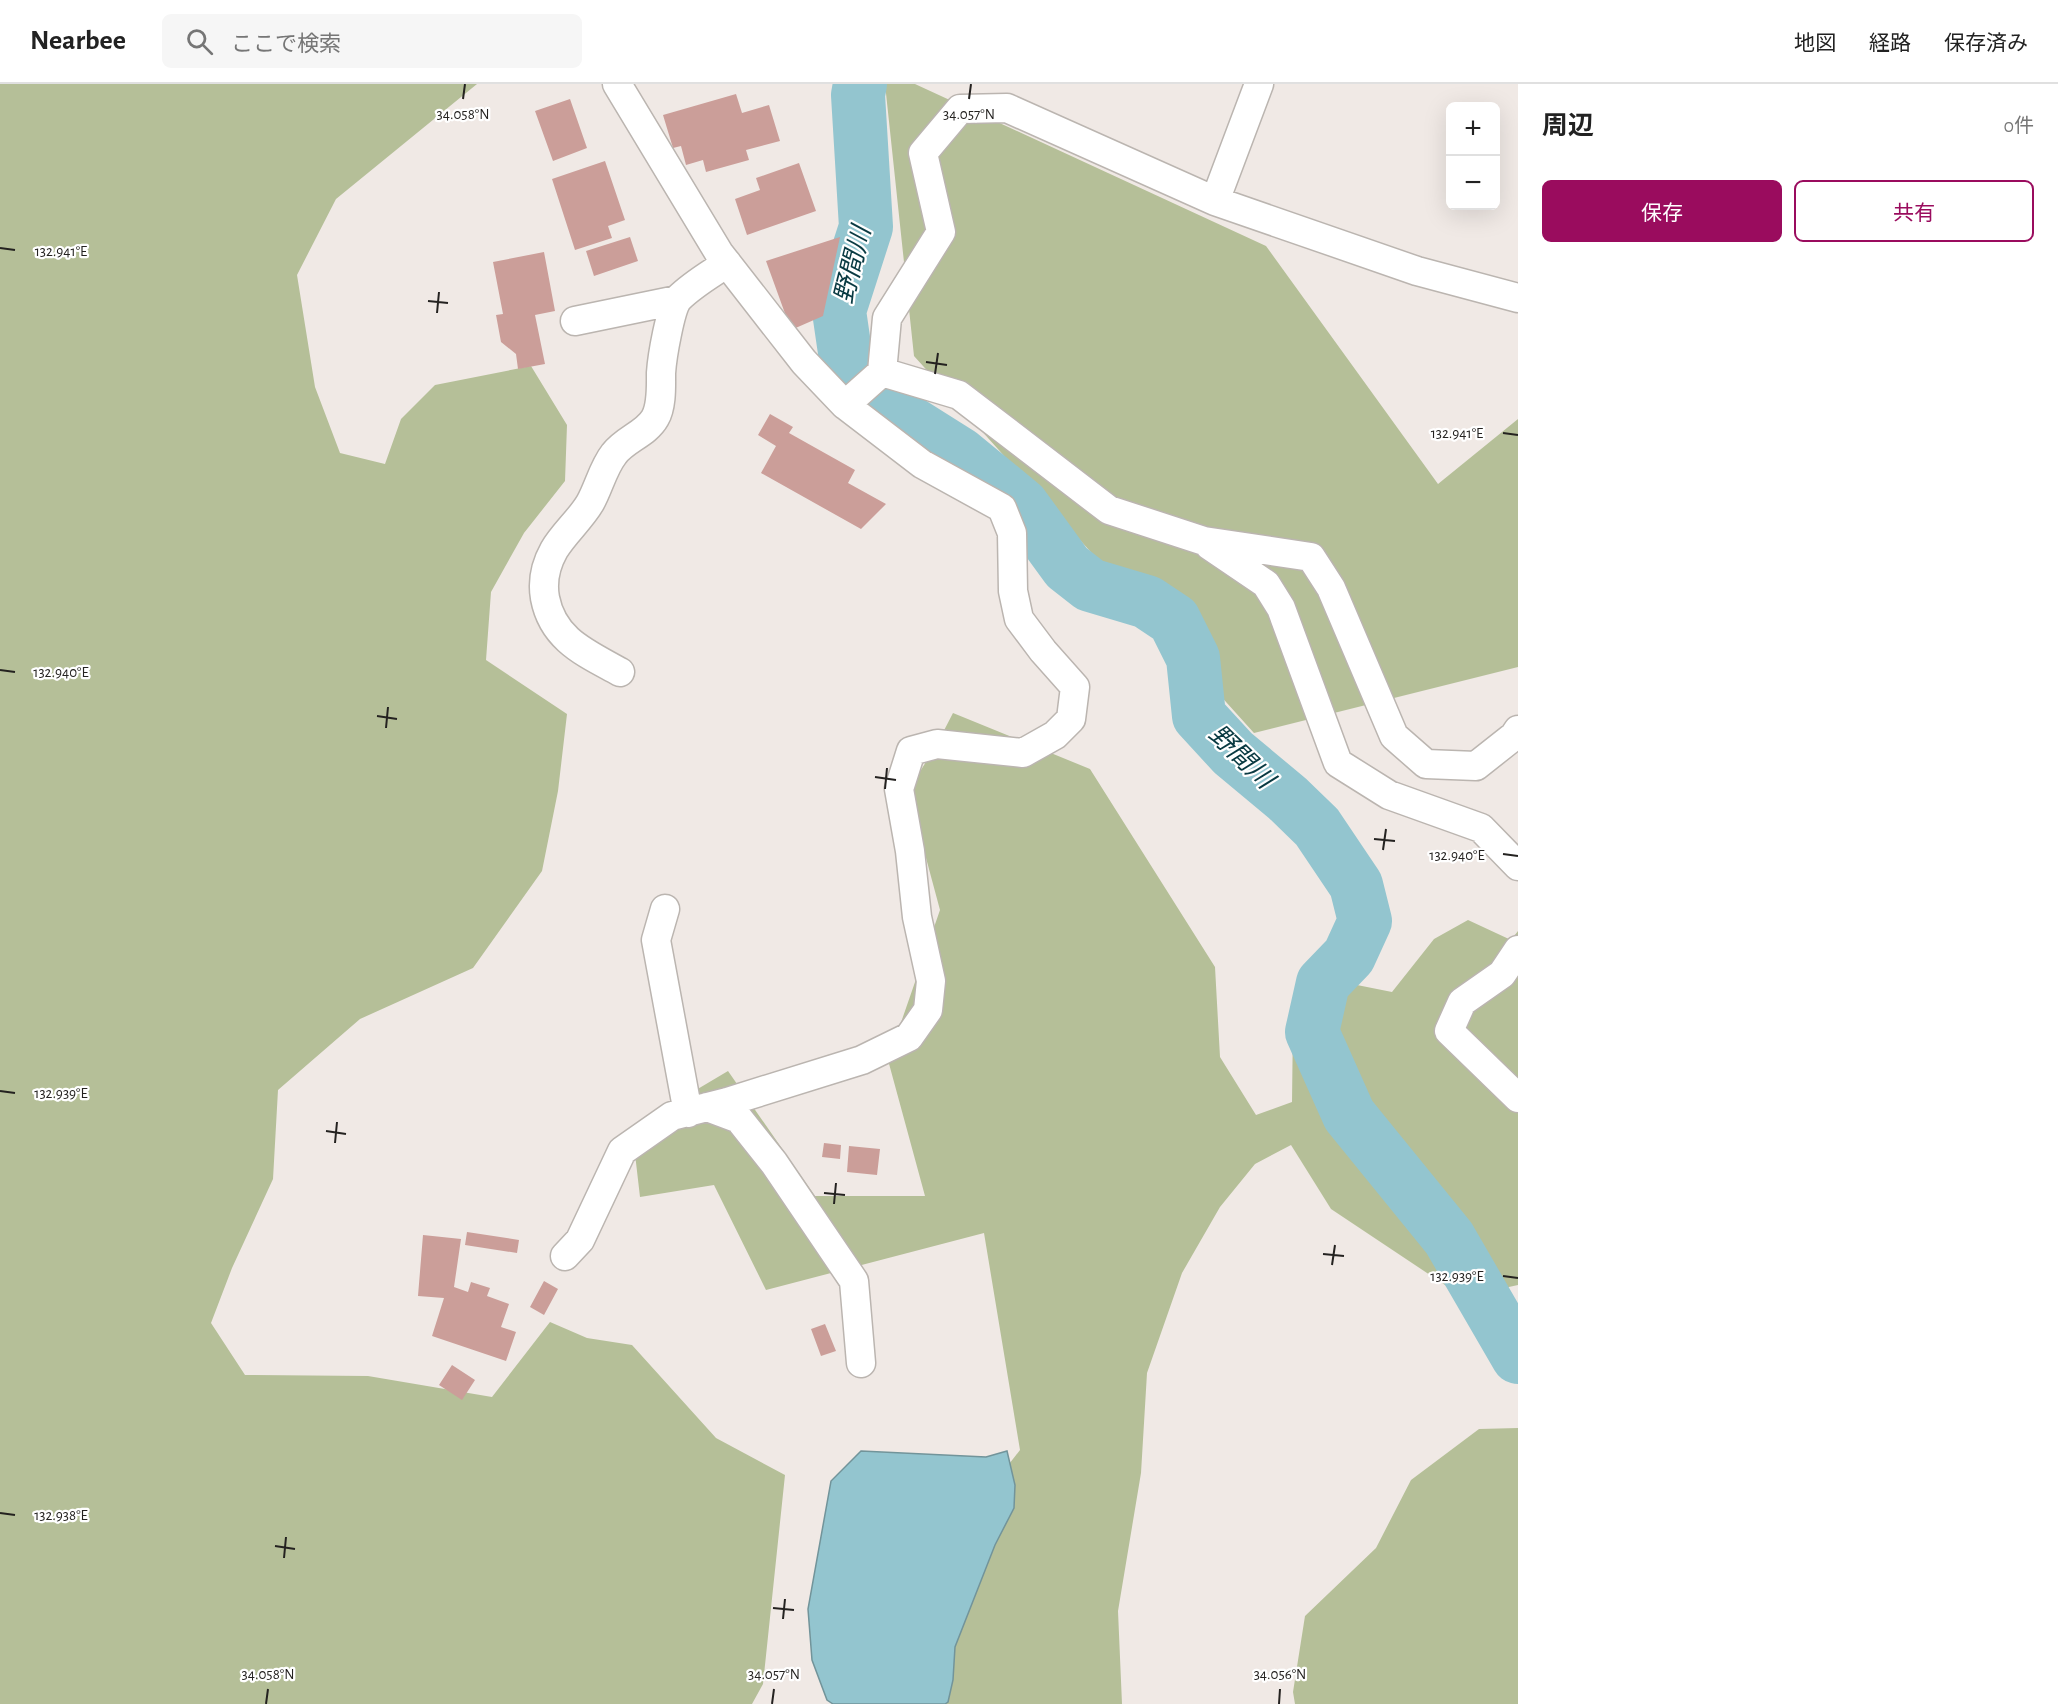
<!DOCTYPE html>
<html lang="ja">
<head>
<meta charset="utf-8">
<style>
  :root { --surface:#fff; --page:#f6f6f6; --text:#222; --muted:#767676; --line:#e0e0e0; --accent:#9a0c5e }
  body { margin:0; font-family:"Alegreya Sans","Noto Sans JP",sans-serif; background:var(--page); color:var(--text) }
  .controls { position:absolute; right:18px; top:18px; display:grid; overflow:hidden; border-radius:9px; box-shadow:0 6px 24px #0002 }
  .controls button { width:54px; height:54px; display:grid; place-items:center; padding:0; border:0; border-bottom:2px solid var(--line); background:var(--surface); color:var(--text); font:30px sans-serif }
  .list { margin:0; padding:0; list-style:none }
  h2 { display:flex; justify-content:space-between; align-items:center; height:78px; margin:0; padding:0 24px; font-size:26px }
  h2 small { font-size:20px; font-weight:400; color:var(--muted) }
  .actions { display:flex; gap:12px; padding:18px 24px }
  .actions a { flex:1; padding:14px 0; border:2px solid var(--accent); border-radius:9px; text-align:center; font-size:21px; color:var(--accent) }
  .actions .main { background:var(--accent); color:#fff }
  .icon { flex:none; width:33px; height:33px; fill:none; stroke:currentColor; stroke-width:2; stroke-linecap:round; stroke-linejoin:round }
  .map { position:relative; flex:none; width:1518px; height:1620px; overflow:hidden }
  header { display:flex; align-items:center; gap:36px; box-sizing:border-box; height:84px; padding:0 30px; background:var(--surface); border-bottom:2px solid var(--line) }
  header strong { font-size:28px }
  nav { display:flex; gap:33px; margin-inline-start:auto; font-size:21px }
  .search { width:420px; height:54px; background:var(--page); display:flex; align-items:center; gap:15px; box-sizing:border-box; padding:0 21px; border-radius:9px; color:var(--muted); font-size:22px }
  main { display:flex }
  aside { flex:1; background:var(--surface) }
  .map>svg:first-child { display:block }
  .forest { fill:#b5bf98 }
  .water { fill:#93c5cf; stroke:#72949a; stroke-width:1.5 }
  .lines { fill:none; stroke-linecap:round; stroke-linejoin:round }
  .river { stroke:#93c5cf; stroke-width:54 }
  .building { fill:#cb9e99 }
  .minor-casing { stroke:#bbb5b0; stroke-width:31 }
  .minor { stroke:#fff; stroke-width:28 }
  .ticks { fill:none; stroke:#242220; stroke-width:2 }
  .labels { text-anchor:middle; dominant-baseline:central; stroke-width:4.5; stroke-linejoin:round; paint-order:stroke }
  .water-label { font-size:26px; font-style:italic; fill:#093a42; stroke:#fff }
  .ticks-label { font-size:15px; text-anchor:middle; fill:#242220; stroke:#fff; stroke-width:4.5; stroke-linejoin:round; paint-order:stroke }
</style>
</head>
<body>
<header>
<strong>Nearbee</strong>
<div class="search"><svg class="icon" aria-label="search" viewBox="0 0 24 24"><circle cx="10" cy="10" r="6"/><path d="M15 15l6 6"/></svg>ここで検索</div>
<nav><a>地図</a><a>経路</a><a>保存済み</a></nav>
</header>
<main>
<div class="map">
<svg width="1518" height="1620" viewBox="0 0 1518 1620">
  <rect width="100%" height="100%" fill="#f0e9e5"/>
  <path class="forest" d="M0,0H477L336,115L297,191L315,303L340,369L385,380L401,335L435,301L531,282L567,341L565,397L524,449L491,508L486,576L567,630L558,707L542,787L473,884L360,935L278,1006L273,1095L232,1184L211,1239L245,1291L368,1292L492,1313L550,1238L587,1254L632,1261L716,1354L785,1391L763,1600L752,1620H0Z
    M885,0H915L1266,162L1438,400L1518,335V583L1254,649L914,272Z
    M953,629L1090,685L1215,883L1220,973L1256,1031L1292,1018L1293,936L1342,898L1392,908L1434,855L1468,836L1511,856L1518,847V1201L1463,1213L1331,1125L1291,1061L1255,1080L1220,1123L1182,1189L1147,1289L1141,1389L1118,1527L1122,1620H932L978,1420L1020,1366L984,1149L766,1206L714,1101L640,1113L632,1044L728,987L815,1112H925L888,976L940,826L908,707L937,660Z
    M1518,1344V1620H1295L1293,1608L1305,1532L1376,1464L1411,1396L1479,1345Z"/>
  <path class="water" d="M861,1367L986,1373L1007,1367L1015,1401L1014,1424L995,1461L955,1563L953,1596L948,1618L945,1620H833L827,1616L812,1576L808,1525L831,1397Z"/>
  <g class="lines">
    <path class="river" d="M860,0L858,11L866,143L839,227L846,275L887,324L960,370L1022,421L1067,483L1090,501L1147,518L1174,536L1193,574L1199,632L1233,669L1287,714L1317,743L1356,801L1365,837L1349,872L1323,899L1312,948L1349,1031L1449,1154L1518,1273"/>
  </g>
  <path class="building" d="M736,10L742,29L769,21L780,57L746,66L749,76L706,88L703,76L686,81L681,62L673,64L663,31Z
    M570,15L587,64L553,77L535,27Z
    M605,77L625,136L608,142L612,154L575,166L552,95Z
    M799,79L816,127L747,151L735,115L760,106L756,94Z
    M630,153L638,177L594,192L586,167Z
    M840,153L823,232L791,246L766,177Z
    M544,168L555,227L535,231L545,280L518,285L516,270L501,258L496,231L503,230L493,178Z
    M770,330L793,343L789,349L855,386L848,399L886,420L861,445L761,389L776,362L758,351Z
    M824,1059L841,1061L840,1075L822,1073Z
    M849,1062L880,1065L877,1091L847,1088Z
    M467,1148L519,1156L517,1169L465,1161Z
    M423,1151L461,1155L454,1203L468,1208L471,1198L490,1204L487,1212L509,1220L501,1243L516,1248L506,1277L432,1252L444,1214L418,1212Z
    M544,1197L558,1205L544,1231L530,1223Z
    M825,1240L836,1267L821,1272L811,1245Z
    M452,1281L475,1296L462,1316L439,1301Z"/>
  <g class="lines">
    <g class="minor-casing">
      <path id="minor" d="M617,0L719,169L804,278L845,321L882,288L887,234L941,148L923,69L960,25L1007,24L1215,117L1417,187L1518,214
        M1215,117L1259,0
        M575,237L677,216
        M882,288L959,311L1109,426L1204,457L1311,473L1331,504L1394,652L1426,680L1476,682L1514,652L1518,646
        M1210,462L1266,500L1281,524L1338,679L1389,711L1481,744L1518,782
        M620,588C586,569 553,556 545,514C542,497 545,482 554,466C564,449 580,436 590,419C599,403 603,384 614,370C625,355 646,350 655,334C662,322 661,302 661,289C662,274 670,224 679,214C693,200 711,190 727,179
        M665,825L656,856L688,1029
        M1518,866L1502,890L1462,918L1449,947L1518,1014
        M707,1023L739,1035L774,1079L854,1197L861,1279
        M565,1172L580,1156L622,1067L672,1032L727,1018L862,976L909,953L928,926L931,897L917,833L910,767L899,705L911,667L937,660L1023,669L1055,651L1071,635L1075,603L1043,567L1019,535L1013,507L1012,449L1002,424L922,380L845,321"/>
    </g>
    <use href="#minor" class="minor"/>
  </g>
  <path class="ticks" d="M463,15L465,0M969,15L971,0M0,164L15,166M428,217L448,219M437,229L439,208M926,278L947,281M935,290L938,269M1503,349L1518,351M0,586L15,588M377,632L397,635M386,644L388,623M875,693L896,696M885,705L887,684M1374,755L1395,757M1383,766L1386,745M1503,770L1518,772M0,1007L15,1009M326,1047L346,1050M335,1059L337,1038M824,1109L845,1111M834,1120L836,1099M1323,1170L1344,1172M1332,1181L1335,1161M1503,1192L1518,1194M0,1429L15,1431M275,1462L295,1465M284,1474L286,1453M773,1524L794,1526M783,1535L785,1515M266,1620L268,1605M772,1620L774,1605M1279,1620L1280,1605"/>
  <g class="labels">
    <g class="water-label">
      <text transform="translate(853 181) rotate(-76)">野間川</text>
      <text transform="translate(1241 673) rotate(44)">野間川</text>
    </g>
  </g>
  <g class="ticks-label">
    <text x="463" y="35">34.058°N</text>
    <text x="969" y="35">34.057°N</text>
    <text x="61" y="172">132.941°E</text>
    <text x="1457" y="354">132.941°E</text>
    <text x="61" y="593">132.940°E</text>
    <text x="1457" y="776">132.940°E</text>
    <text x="61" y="1014">132.939°E</text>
    <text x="1457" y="1197">132.939°E</text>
    <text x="61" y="1436">132.938°E</text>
    <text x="268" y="1595">34.058°N</text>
    <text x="774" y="1595">34.057°N</text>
    <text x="1280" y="1595">34.056°N</text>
  </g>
</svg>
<div class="controls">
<button>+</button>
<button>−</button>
</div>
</div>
<aside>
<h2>周辺<small>0件</small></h2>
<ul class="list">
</ul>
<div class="actions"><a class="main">保存</a><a>共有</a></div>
</aside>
</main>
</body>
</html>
